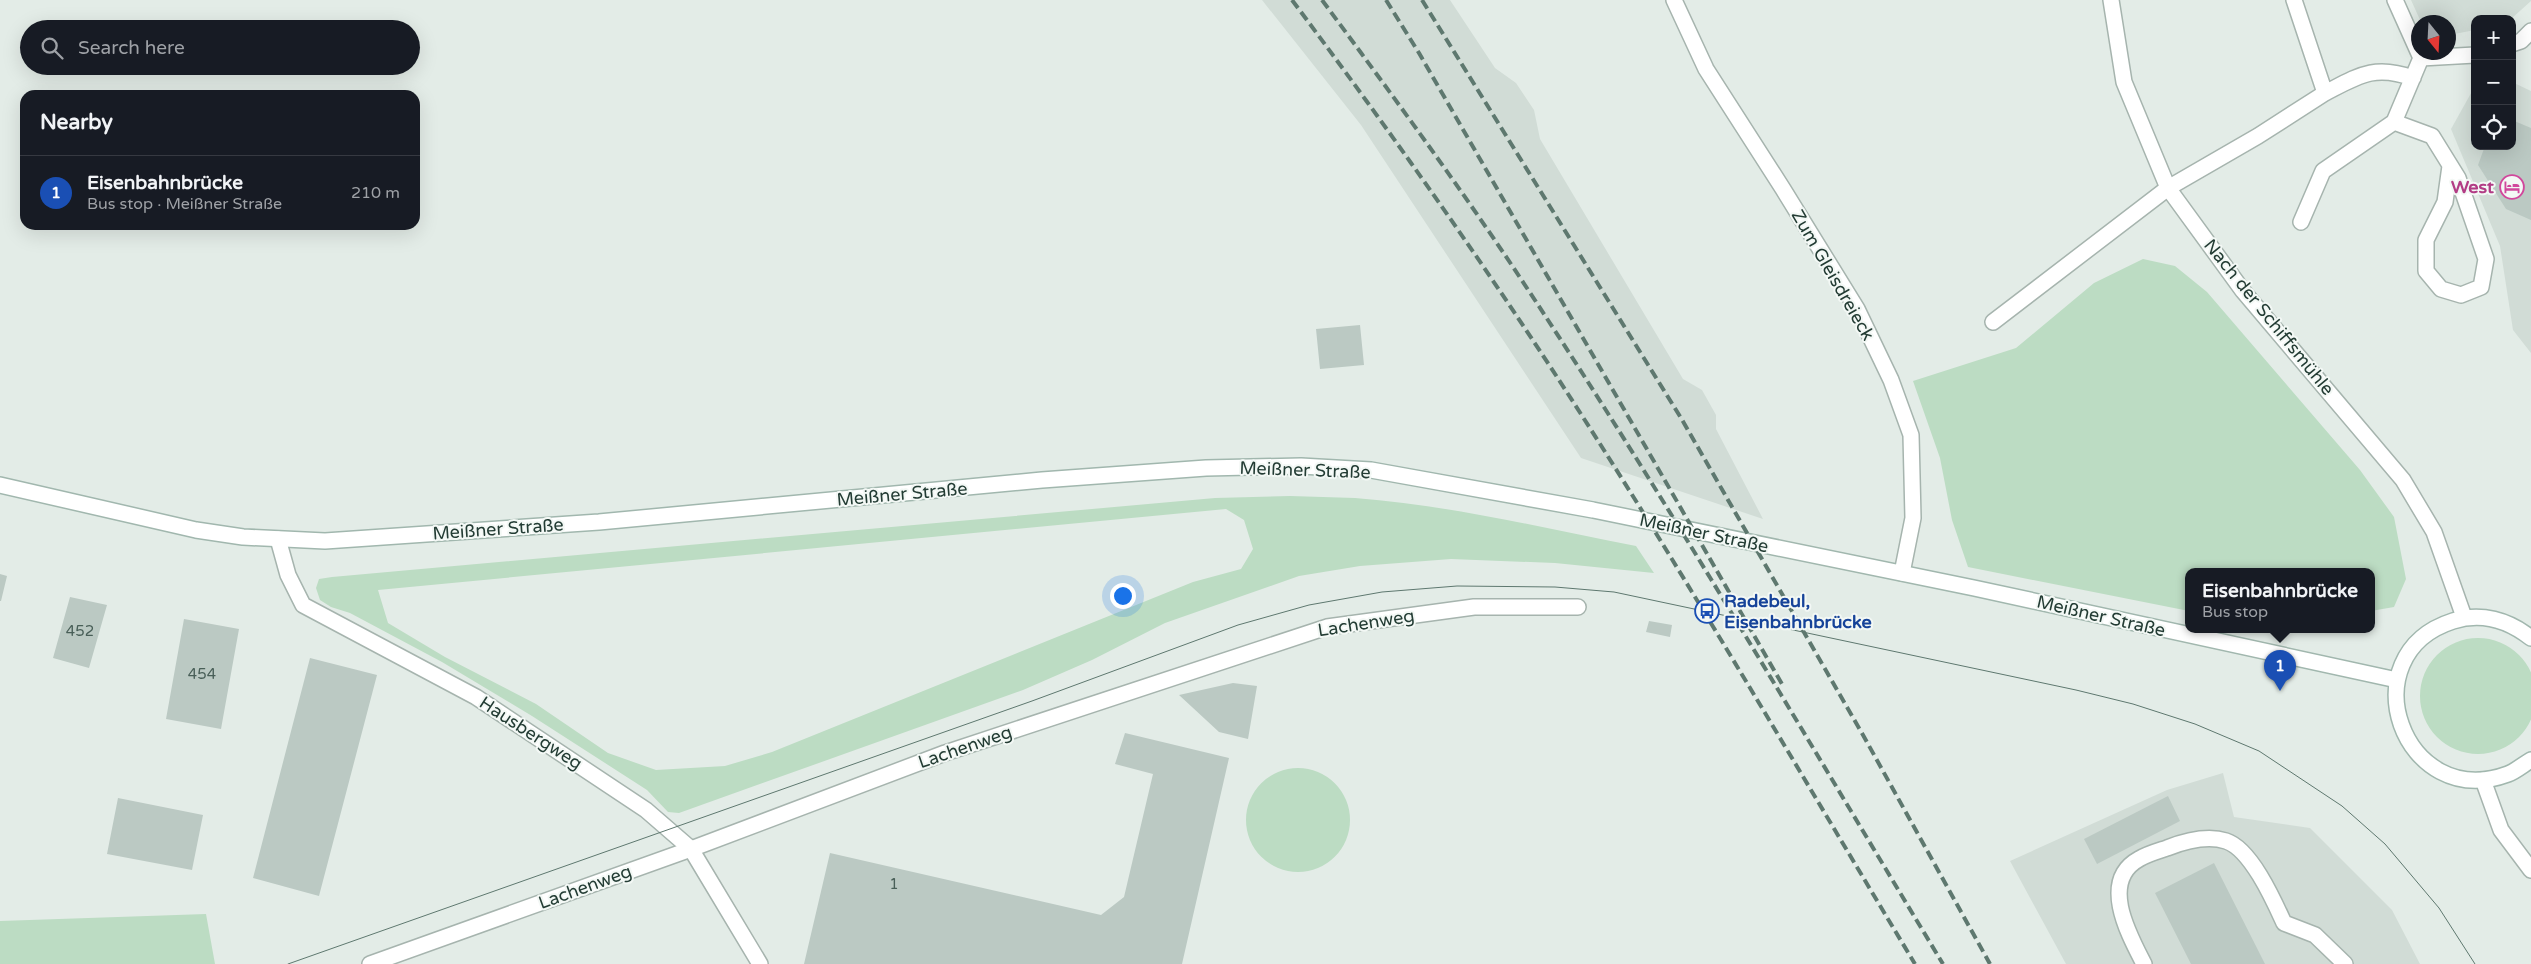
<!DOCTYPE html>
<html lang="en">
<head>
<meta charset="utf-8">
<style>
  :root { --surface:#171b24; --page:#242831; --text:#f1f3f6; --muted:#9ea1a6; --line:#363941; --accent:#eb7c61 }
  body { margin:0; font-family:"Varela Round",sans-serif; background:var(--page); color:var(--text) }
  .controls { position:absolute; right:15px; top:15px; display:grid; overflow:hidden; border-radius:10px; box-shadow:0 5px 20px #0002 }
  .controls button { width:45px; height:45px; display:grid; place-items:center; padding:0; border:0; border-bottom:1px solid var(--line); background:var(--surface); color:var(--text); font:25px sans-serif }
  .compass { position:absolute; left:2411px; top:15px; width:45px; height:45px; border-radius:50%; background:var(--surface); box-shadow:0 5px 20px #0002; rotate:162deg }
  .you { position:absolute; left:1122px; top:595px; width:18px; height:18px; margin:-12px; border:4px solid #fff; border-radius:50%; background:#1a73e8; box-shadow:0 0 0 8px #1a73e833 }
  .badge { display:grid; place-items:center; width:32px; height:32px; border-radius:50%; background:var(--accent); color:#fff; font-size:16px; font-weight:700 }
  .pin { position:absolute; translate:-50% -41px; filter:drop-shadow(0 1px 2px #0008) }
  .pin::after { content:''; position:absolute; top:26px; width:18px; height:15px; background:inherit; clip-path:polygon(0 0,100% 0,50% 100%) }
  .popup { position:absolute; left:2185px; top:568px; width:190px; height:65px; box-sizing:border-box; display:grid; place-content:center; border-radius:10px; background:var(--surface); filter:drop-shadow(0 1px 4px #0005); font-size:16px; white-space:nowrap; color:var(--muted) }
  .popup b { font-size:19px; color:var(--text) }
  .popup::after { content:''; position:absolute; left:50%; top:100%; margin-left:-10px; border:10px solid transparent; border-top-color:var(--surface) }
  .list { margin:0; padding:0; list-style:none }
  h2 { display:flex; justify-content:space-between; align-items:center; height:65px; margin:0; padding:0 20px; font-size:21px }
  h2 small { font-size:16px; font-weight:400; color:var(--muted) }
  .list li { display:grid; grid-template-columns:32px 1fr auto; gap:15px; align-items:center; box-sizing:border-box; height:75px; padding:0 20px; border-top:1px solid var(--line) }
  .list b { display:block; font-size:19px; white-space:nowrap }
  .list p { margin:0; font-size:16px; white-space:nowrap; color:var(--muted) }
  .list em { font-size:16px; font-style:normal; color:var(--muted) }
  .icon { flex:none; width:28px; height:28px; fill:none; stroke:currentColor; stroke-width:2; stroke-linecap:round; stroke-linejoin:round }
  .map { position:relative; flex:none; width:2531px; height:964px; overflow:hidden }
  .search { position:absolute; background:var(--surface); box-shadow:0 5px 20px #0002; left:20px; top:20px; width:400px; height:55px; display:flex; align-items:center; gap:12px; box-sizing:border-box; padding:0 18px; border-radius:28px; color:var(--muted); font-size:19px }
  .panel { position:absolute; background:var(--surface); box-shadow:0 5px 20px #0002; left:20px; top:90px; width:400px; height:140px; border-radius:15px }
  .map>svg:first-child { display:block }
  .built { fill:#d1dcd6 }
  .green { fill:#bcdcc3; fill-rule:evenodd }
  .building { fill:#bbc9c3 }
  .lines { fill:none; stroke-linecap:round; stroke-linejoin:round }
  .service-casing { stroke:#a6b4ae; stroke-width:18 }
  .minor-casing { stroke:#a6b4ae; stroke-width:18 }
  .tertiary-casing { stroke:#a6b4ae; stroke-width:18 }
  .secondary-casing { stroke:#a1b7ae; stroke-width:18 }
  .service { stroke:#fff; stroke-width:15 }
  .minor { stroke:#fff; stroke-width:15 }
  .tertiary { stroke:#fff; stroke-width:15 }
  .secondary { stroke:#fff; stroke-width:15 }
  .tram { stroke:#5e786f; stroke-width:1 }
  .rail { stroke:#5e786f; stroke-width:4; stroke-dasharray:10 5; stroke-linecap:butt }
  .labels { text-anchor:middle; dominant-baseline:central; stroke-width:4; stroke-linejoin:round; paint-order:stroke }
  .number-label { font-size:15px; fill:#495f58 }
  .hotel-label { font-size:18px; font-weight:bold; fill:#b23c85; stroke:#f3f8f5; text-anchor:end }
  .street-label { font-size:18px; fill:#233c34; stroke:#f3f8f5 }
  .transit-label { font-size:18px; font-weight:bold; fill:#164399; stroke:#f3f8f5; text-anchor:start }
</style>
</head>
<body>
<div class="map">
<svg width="2531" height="964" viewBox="0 0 2531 964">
  <rect width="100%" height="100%" fill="#e3ece7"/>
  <path class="built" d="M1262,0H1450L1495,68L1516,83L1534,110L1540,139L1683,379L1702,390L1716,415V429L1763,519L1581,458L1361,125Z
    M2411,0H2531V1L2511,19H2475V30L2449,35L2448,22H2421Z
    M2512,82L2531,91V353L2513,330L2500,246L2451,129L2475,86V146H2512Z
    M2223,773L2234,817L2310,828L2392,910L2420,964H2066L2010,861L2167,790Z"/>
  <path class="green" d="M2143,259L2175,266L2207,292L2360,470L2394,517L2406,579L2394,607L2371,611V572H2189V611L1968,567L1952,520L1940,458L1913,381L2016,348L2094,283Z
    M1290,496C1312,497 1333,497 1355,498C1449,505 1543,528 1636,546L1654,573L1555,563L1451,559L1360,566L1299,576L1165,623L1092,660L1023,690L679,813L668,812L647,790L532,716L442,662L350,613L331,607L320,600L316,588L319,579L332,577L1215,498ZM1226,509L1244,520L1253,549L1241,569L1193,582L772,752L725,766L656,770L608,753L536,704L445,657L388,623L378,590Z
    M2420 696a58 58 0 1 1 116 0a58 58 0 1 1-116 0Z
    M1246 820a52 52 0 1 1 104 0a52 52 0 1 1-104 0Z
    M206,914L215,964H0V921Z"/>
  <path class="building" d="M2512,120L2531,128V220L2506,209L2478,165L2485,146H2512Z
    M1360,325L1364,365L1320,369L1316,329Z
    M0,574L7,576L1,601H0Z
    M70,597L107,605L89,668L53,658Z
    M184,619L239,629L221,729L166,719Z
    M1649,621L1672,625L1670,637L1646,632Z
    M310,658L377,675L319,896L253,878Z
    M1233,683L1257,686L1248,739L1219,732L1179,695Z
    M1125,733L1229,758L1182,964H804L830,853L1101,915L1124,897L1153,774L1115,764Z
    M2168,796L2180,821L2097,864L2084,839Z
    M118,798L203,815L192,870L107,854Z
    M2214,863L2265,964H2191L2155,893Z"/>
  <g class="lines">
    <g class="service-casing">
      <path id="service" d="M1674,0L1706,69L1783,189L1857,309L1891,380L1911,435L1913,518L1902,573
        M2395,0L2421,58
        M2512,44L2521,41L2531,31
        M2325,93C2358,76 2374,64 2413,78
        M2394,122L2432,136L2458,178L2486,259L2481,287L2461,295L2441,289L2426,271V240L2445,202L2450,166
        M2301,222L2323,171L2394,122L2421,58L2475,55
        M1993,322L2168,188L2258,136L2325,93L2294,0
        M370,964L691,849L945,753L1327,627L1474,607H1578
        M2144,964C2129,935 2099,881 2139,859C2147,854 2158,851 2167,848C2185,841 2207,835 2226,841C2251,849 2274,901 2284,923L2315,935L2345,964"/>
    </g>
    <g class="minor-casing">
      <path id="minor" d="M278,539L288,575L303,605L476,697L646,810L691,849L760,964
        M2483,780L2501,830L2531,870"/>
    </g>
    <g class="tertiary-casing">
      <path id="tertiary" d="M2111,0L2124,82L2168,188L2243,291L2403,480L2434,532L2464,617"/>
    </g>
    <g class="secondary-casing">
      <path id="secondary" d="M0,485L196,530L243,537L325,541L599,522L1042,480L1206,468L1301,466L1371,470L1593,510L1974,588L2397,680
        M2531,638C2508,620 2481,612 2453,621C2347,655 2403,813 2508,774C2516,771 2524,764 2531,760"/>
    </g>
    <use href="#service" class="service"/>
    <use href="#minor" class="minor"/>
    <use href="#tertiary" class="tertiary"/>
    <use href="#secondary" class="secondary"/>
    <path class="tram" d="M288,964L1032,701L1238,625L1309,605L1382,592L1457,586L1555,587L1614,592L2076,690L2133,704L2195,724L2259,751L2342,806L2385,844L2439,908L2475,964"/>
    <path class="rail" d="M1292,0C1384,123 1473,248 1557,377C1682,569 1797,768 1915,964
      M1322,0C1387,88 1452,176 1513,267C1664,494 1802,731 1943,964
      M1386,0L1419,53L1782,684
      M1422,0L1681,418L1863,735L1990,964"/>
  </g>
  <defs>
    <g id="hotel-ring" transform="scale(1.25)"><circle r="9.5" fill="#f3f8f5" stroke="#d1479c" stroke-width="1.5"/><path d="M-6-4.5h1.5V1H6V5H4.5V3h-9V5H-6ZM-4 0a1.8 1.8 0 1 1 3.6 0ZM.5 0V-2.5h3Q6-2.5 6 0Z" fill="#d1479c"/></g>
    <g id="bus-ring" transform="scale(1.25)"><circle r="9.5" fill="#f3f8f5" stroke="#1a4fb4" stroke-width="1.5"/><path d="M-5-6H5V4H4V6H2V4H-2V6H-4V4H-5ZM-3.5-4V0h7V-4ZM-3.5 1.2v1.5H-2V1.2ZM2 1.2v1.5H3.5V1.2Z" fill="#1a4fb4"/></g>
  </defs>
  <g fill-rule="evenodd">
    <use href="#hotel-ring" x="2512" y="187"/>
    <use href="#bus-ring" x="1707" y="611"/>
  </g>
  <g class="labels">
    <g class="number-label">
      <text x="80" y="631">452</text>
      <text x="202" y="674">454</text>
      <text x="894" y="884">1</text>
    </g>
    <g class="hotel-label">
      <text x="2494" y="187">West</text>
    </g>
    <g class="street-label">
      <text transform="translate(1833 275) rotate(60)">Zum Gleisdreieck</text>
      <text transform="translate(2269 317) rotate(51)">Nach der Schiffsmühle</text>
      <text transform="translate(1305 470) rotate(2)">Meißner Straße</text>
      <text transform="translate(902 494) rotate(-5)">Meißner Straße</text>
      <text transform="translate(498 529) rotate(-4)">Meißner Straße</text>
      <text transform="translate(1704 533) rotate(12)">Meißner Straße</text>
      <text transform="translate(2101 616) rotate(13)">Meißner Straße</text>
      <text transform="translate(1366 623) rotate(-9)">Lachenweg</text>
      <text transform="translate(531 733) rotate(33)">Hausbergweg</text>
      <text transform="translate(965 747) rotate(-19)">Lachenweg</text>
      <text transform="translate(585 887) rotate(-20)">Lachenweg</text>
    </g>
    <g class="transit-label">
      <text x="1724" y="601">Radebeul,<tspan x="1724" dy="21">Eisenbahnbrücke</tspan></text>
    </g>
  </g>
</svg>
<div class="controls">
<button>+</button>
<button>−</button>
<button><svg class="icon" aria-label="locate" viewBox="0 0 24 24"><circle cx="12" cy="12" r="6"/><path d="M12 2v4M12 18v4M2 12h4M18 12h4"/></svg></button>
</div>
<svg class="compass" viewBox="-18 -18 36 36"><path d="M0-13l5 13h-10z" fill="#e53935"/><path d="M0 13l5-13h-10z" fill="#9ea1a6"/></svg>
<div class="you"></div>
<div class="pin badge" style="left:2280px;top:691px;background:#1a4fb4">1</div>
<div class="popup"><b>Eisenbahnbrücke</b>Bus stop</div>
<div class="search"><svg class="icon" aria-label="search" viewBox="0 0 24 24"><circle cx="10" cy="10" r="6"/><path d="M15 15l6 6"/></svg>Search here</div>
<section class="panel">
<h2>Nearby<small></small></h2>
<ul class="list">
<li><span class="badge" style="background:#1a4fb4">1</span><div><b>Eisenbahnbrücke</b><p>Bus stop · Meißner Straße</p></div><em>210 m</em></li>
</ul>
</section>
</div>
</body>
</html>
